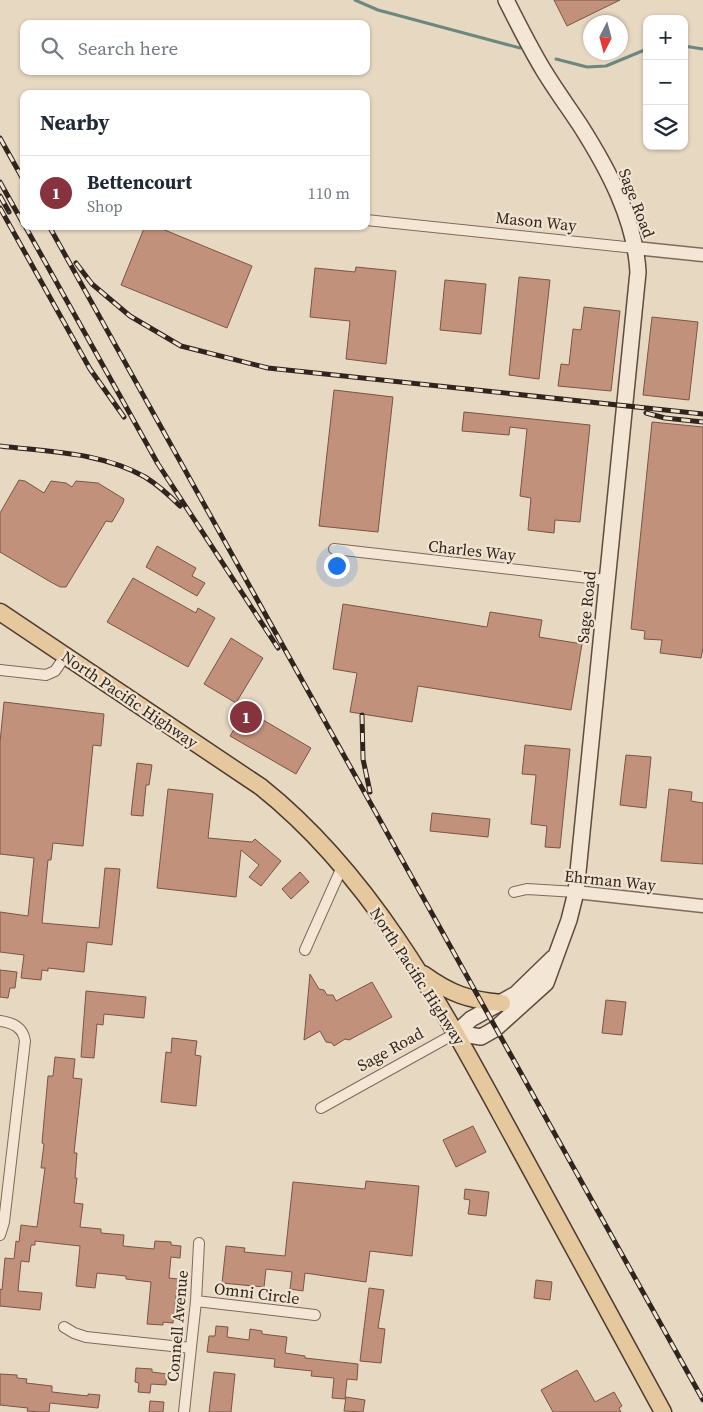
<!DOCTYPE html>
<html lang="en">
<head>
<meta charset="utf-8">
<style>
  :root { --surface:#fff; --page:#f6f6f7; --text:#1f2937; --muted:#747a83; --line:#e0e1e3; --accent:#86333d }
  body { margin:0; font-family:"Source Serif 4",serif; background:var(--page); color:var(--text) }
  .controls { position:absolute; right:15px; top:15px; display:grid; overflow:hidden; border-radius:10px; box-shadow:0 1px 4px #0004 }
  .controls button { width:45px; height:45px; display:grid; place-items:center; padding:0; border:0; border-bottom:1px solid var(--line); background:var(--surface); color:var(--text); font:25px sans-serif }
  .compass { position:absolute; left:583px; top:15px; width:45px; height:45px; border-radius:50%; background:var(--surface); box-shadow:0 1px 4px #0004; rotate:186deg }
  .you { position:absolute; left:336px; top:565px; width:18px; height:18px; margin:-12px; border:4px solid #fff; border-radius:50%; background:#1a73e8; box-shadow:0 0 0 8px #1a73e833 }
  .badge { display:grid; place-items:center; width:32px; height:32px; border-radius:50%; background:var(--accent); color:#fff; font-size:16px; font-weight:700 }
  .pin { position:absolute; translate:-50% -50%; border:2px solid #fff; box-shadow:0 1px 5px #0006 }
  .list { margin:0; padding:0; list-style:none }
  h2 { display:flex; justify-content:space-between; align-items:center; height:65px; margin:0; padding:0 20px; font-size:21px }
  h2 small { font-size:16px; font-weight:400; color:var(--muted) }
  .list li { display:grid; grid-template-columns:32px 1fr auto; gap:15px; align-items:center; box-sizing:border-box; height:75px; padding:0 20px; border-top:1px solid var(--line) }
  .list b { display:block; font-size:19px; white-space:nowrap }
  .list p { margin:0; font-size:16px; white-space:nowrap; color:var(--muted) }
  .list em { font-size:16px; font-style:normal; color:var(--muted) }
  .icon { flex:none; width:28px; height:28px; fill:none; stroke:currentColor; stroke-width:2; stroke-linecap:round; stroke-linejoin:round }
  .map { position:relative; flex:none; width:703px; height:1412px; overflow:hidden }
  .search { position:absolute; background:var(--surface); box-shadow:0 1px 4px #0004; left:20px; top:20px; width:350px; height:55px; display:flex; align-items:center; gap:12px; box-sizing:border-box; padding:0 18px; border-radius:10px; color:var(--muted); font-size:19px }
  .panel { position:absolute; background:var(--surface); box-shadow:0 1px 4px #0004; left:20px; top:90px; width:350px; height:140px; border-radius:10px }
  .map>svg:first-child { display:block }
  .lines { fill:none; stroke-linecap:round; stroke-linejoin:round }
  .stream { stroke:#6c877d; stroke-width:3 }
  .building { fill:#c1917c; stroke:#7b5444 }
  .minor-casing { stroke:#7f6a5b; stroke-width:12 }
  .tertiary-casing { stroke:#7f6a5b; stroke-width:15 }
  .secondary-casing { stroke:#604c3f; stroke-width:18 }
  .primary-casing { stroke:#4d3a2f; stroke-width:19 }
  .minor { stroke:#f3e6d4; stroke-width:10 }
  .tertiary { stroke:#f3e6d4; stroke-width:12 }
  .secondary { stroke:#f3e6d4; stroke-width:15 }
  .primary { stroke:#e6c89e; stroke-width:16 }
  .rail-casing { stroke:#30251e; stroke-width:5 }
  .rail { stroke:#f0e3d0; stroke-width:3; stroke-dasharray:9; stroke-linecap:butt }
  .labels { text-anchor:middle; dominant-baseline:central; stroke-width:4.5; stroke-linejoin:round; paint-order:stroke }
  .street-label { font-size:16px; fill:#30251e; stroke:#f0e3d0 }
</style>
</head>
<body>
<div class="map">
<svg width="703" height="1412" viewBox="0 0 703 1412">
  <rect width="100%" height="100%" fill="#e7d8c2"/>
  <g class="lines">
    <path class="stream" d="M355,0L378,10L520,48
      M684,46L703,49
      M556,59L587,67L606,66L647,49"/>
  </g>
  <path class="building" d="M554,0H620L567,26Z
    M145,226H155L252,266L227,328L121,285Z
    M356,267L396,271L386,364L346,359L350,321L310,317L315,268L355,272Z
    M519,277L550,280L539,379L509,375Z
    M445,280L486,284L481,334L440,330Z
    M584,307L620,311L611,391L558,386L561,364L569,365L573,329L581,330Z
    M652,317L698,322L689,400L643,395Z
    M334,390L393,397L378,532L319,526Z
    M464,412L590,425L580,522L555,520L554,533L528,530L531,498L520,496L527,429L510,427L509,435L462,431Z
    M652,422L703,427V648L701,658L660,653L662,640L644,639L645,631L631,629Z
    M19,480L25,481L44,493L51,481L66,483L72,487L76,481L98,483L124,499L123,503L112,522L106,521L66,587H60L49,581L0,552V513Z
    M157,546L196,568L192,576L205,583L197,596L146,567Z
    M133,578L196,613L198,608L215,618L188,667L107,622Z
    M343,604L487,627L490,612L542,620L539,637L582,644L571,710L418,686L412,722L350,712L357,673L333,669Z
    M231,638L263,658L236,703L204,684Z
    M4,702L104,714L101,746L93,745L83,846L53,843L51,860H48L42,923L99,928L105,868L120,869L112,945L87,942L84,972L48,968V971L42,970L41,980L21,978L24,955L0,952V912L28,916L34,858L0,854V742Z
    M246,710L311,748L296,774L230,736Z
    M525,745L570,749L560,848L545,847L547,826L531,824L536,775L522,774Z
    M626,755L651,757L646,808L620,805Z
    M137,763L152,765L149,785H146L143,816L131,815Z
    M168,789L213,794L208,838L252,842L255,839L281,861L261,886L249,877L259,865L241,850L236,897L157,888Z
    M669,789L692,792L691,801L703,803V864L661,861Z
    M432,813L490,819L488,837L430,831Z
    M300,872L309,882L291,899L282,889Z
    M0,970L17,972L15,988H10L8,998L0,997Z
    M310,974L319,989L324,990L327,995H333L336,1001L372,982L392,1017L349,1040L345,1039L334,1046L332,1043L326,1042L320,1031L304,1040Z
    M86,991L146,997L144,1018L104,1014L103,1025L97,1024L94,1058L81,1057Z
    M606,1000L626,1002L622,1035L602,1033Z
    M172,1038L197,1041L195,1055L201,1056L196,1106L161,1102L166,1052L171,1053Z
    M55,1057L75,1059L73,1078L82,1079L74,1153H77L75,1178H77L74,1203L83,1204L80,1227L101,1229V1233L124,1235L123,1246L154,1249L155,1241L171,1242V1245L181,1246L180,1258L171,1257L169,1278L178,1279L173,1323L163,1322V1325L147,1324L151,1282L126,1279V1276L97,1273L95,1288L76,1286L80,1246L35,1241V1245H31L29,1262L21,1261L18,1291L42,1293L40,1310L0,1306V1289L2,1290L5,1258L14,1259L16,1241L19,1242L21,1225L37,1227L45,1168H41L44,1144L42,1143L48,1076H53Z
    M473,1126L486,1152L456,1167L443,1140Z
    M366,1181L419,1186L412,1256L370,1251L366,1282L305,1273L303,1291L290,1289L292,1272L266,1269L264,1287L222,1283L226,1246L245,1248L244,1252L285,1256L293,1182L365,1189Z
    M465,1189L489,1192L486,1216L468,1214L470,1200L464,1199Z
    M536,1280L552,1282L550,1300L534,1298Z
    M369,1288L384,1290L378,1328L385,1329L381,1363L360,1361Z
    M216,1326L228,1327L227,1337L249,1340L250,1329L262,1331V1334L287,1337L285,1353L305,1356V1358L358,1364L357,1380L347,1379L345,1399L332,1398L334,1378L311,1376L312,1371L274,1367L275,1359L207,1352L209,1336H215Z
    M136,1368L152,1369V1372L167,1374L166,1385L151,1384L150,1393L138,1392L139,1383L135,1382Z
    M577,1370L595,1402L614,1392L622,1406L619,1408L621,1412H553L541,1390Z
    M214,1372L235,1374L231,1412H209Z
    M0,1374L17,1375V1378L27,1379L26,1383L52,1386V1392L88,1396V1394L100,1395L98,1408L50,1403L49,1412H40L27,1411L28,1408L0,1405Z
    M346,1397L365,1400L363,1412L344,1411Z
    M150,1401L164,1402L163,1412H149Z"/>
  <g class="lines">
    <g class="minor-casing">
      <path id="minor" d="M366,220L635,248
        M334,549L606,580
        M0,670L46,675L55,671L66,655
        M514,892L527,889L576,892
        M305,950L342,867
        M0,1021C13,1023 23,1027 25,1041L4,1222L0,1235
        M321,1108L456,1033
        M196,1301L315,1315
        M64,1327L74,1333L86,1337L191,1348
        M184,1412L196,1301L199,1243"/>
    </g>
    <g class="tertiary-casing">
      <path id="tertiary" d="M635,248L703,255
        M576,892L703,906"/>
    </g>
    <g class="secondary-casing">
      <path id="secondary" d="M456,1033L481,1037L495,1029L546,983L569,920L576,892L638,272C635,219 608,169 580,125C568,107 555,89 544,71C530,48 518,24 506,0
        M456,1033L471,1019L516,994L553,958"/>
    </g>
    <g class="primary-casing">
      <path id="primary" d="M0,612L261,787C375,878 444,1011 513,1137C563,1229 613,1320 663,1412
        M423,974C451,994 468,1000 502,1003"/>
    </g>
    <use href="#minor" class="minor"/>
    <use href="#tertiary" class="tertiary"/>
    <use href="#secondary" class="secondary"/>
    <use href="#primary" class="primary"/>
    <g class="rail-casing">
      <path id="rail" d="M0,138L24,181
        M0,182L24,225
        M0,196L9,212
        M0,208L90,369L124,417
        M25,226L158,464L278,648
        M49,226L703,1400
        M76,263L92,284L130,316L181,346L268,368L703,414
        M646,413L665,418L703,422
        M0,446C49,452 101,452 145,477C158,485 169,495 180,506
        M362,715L363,759L370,792"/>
    </g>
    <use href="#rail" class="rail"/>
  </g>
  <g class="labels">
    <g class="street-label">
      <text transform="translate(637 203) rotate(69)">Sage Road</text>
      <text transform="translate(536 221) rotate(6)">Mason Way</text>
      <text transform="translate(472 550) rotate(6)">Charles Way</text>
      <text transform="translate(586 607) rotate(-84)">Sage Road</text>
      <text transform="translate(130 699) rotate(34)">North Pacific Highway</text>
      <text transform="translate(610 880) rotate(6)">Ehrman Way</text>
      <text transform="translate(418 976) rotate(57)">North Pacific Highway</text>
      <text transform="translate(390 1049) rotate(-29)">Sage Road</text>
      <text transform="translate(257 1293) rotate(7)">Omni Circle</text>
      <text transform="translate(177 1326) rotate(-85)">Connell Avenue</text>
    </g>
  </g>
</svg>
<div class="controls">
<button>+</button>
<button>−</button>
<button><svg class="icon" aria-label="layers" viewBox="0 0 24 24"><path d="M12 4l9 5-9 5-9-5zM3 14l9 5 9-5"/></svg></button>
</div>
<svg class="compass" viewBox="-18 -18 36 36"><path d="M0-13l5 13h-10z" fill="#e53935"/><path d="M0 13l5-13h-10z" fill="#747a83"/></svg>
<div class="you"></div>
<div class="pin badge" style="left:246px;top:717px">1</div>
<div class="search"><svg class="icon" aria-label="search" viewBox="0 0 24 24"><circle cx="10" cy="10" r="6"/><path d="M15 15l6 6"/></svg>Search here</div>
<section class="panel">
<h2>Nearby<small></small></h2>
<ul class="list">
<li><span class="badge">1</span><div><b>Bettencourt</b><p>Shop</p></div><em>110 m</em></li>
</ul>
</section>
</div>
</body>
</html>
